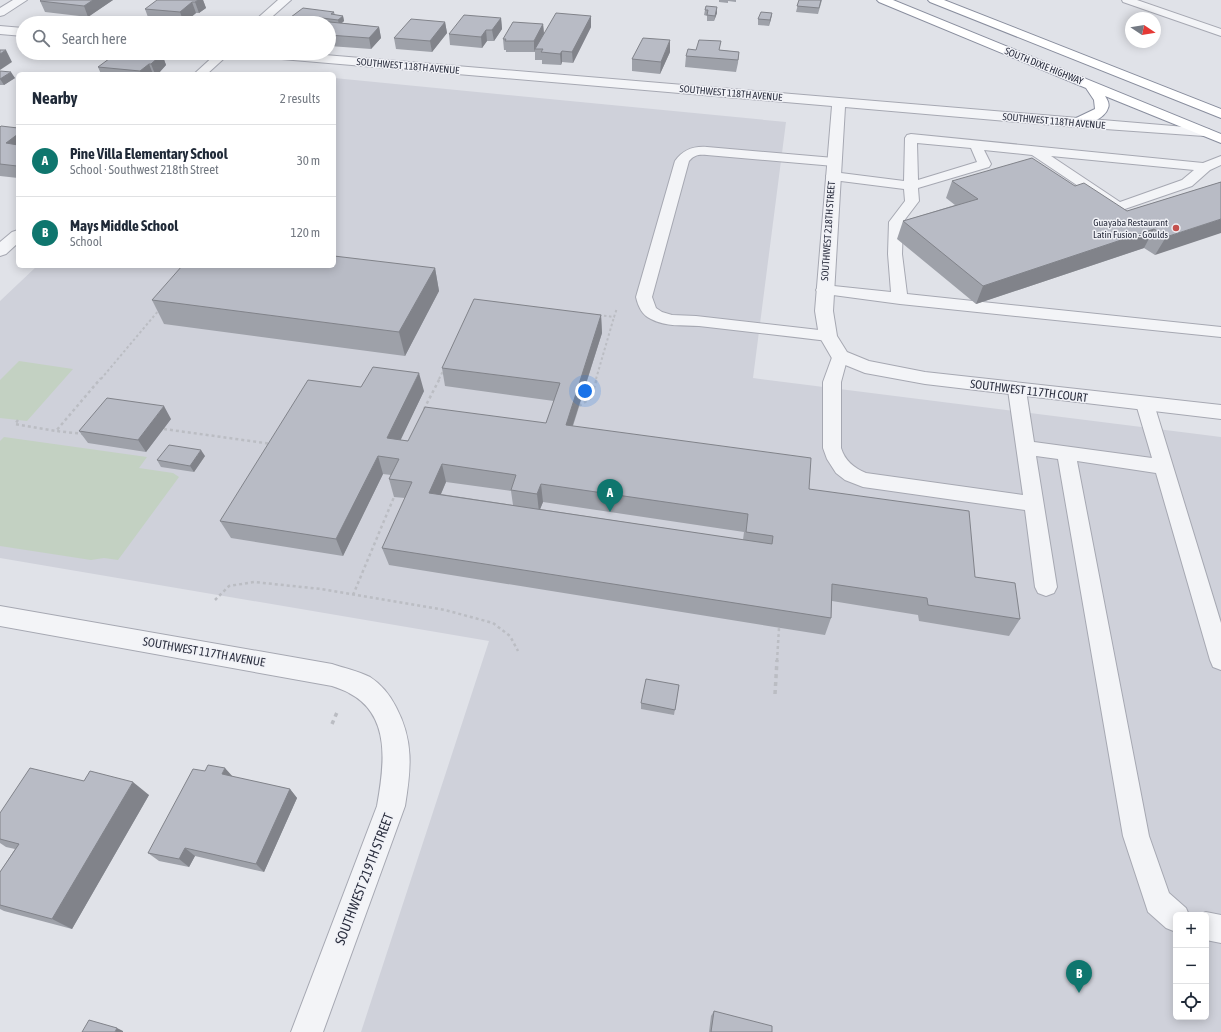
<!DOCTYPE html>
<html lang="en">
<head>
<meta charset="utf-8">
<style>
  :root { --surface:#fff; --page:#f6f6f7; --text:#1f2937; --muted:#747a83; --line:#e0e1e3; --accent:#0f766e }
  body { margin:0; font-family:"Asap Condensed",sans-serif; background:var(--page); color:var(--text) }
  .controls { position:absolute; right:12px; bottom:12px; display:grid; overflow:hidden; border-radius:6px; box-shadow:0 2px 10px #0003 }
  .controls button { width:36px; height:36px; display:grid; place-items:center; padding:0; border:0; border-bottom:1px solid var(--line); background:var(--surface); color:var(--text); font:20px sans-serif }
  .compass { position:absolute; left:1125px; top:12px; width:36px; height:36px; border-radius:50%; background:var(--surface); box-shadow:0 2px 10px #0003; rotate:102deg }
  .you { position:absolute; left:585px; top:391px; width:14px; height:14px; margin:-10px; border:3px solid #fff; border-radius:50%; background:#1a73e8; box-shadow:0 0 0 6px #1a73e833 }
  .badge { display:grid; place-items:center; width:26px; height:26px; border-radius:50%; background:var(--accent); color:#fff; font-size:13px; font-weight:700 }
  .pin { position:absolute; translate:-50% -33px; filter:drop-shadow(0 1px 2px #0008) }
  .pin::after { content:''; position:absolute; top:21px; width:14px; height:12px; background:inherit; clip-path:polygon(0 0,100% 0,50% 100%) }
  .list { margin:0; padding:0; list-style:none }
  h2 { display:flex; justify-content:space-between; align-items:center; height:52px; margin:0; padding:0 16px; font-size:17px }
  h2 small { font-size:13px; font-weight:400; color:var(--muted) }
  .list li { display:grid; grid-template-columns:26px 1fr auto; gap:12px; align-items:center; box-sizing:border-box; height:72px; padding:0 16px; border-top:1px solid var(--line) }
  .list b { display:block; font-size:15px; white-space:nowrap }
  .list p { margin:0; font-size:13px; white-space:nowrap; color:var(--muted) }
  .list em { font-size:13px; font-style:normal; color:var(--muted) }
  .icon { flex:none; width:22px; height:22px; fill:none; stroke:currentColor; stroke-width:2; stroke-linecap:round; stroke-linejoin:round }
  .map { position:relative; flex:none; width:1221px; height:1032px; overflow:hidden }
  .search { position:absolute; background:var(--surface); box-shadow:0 2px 10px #0003; left:16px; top:16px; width:320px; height:44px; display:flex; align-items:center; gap:10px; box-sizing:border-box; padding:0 14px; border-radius:22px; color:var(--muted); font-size:15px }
  .panel { position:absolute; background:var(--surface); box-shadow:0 2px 10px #0003; left:16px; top:72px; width:320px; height:196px; border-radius:6px }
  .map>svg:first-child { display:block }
  .built { fill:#cfd1da; fill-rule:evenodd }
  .green { fill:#c3d1c2 }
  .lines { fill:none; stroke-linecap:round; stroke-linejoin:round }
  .service-casing { stroke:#a6a8b2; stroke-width:2 }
  .minor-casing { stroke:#a6a8b2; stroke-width:2 }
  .tertiary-casing { stroke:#a6a8b2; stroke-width:2 }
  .trunk-casing { stroke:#898e9e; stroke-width:2 }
  .path-far2 { stroke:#bbbdc3; stroke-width:2; stroke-dasharray:2.5 2.5; stroke-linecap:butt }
  .path-far1 { stroke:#bbbdc3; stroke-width:2.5; stroke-dasharray:3 3; stroke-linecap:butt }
  .path { stroke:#bbbdc3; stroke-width:3.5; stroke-dasharray:4 4; stroke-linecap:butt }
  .service { fill:#f3f4f7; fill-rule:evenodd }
  .minor { fill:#f3f4f7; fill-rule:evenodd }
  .tertiary { fill:#f3f4f7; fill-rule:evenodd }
  .trunk { fill:#fff; fill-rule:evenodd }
  .wall { fill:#9ea1a9; fill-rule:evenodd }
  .shaded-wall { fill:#81838a }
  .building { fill:#b8bbc5; stroke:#81838a; fill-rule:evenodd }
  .poi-dot { fill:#c4514e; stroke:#f0f1f6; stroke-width:1.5 }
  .labels { text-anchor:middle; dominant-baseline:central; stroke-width:3; stroke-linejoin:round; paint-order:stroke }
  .far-street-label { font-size:10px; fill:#2a2e3e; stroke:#f0f1f6 }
  .far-poi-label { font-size:10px; fill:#2a2e3e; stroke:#f0f1f6; text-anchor:end }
  .street-label { font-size:12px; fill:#2a2e3e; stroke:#f0f1f6 }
  .near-street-label { font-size:14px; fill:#2a2e3e; stroke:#f0f1f6 }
</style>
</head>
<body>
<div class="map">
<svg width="1221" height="1032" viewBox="0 0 1221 1032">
  <rect width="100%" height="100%" fill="#e0e2e8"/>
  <path class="built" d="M334,78L786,122L753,378L1221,437V1032H361L489,641L0,558V301L37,266H334ZM1176,915H1206V1017H1176Z"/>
  <path class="green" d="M19,361L73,369L27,421L0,418V380Z
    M4,437L147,457L139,468L173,473L179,477L118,560L104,558L91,560L0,546V441Z"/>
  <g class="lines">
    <g class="service-casing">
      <path id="service" d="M1122,0H1137L1221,29V36L1123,2Z
        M911,134L1203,163L1221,156V165L1210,170L1192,186L1119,211L1114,210L1032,155L984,150L991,164L989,167L918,188L919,201L903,222L902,254L907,294L1221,327V337L900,304L818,293L816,290L818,287L824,285L891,292L888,254L889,222L905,201L904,189L833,180L828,179L826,176L828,173L833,172L904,181L905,138L907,135ZM917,143L971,148L977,162L918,180ZM1051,156L1194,170L1182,180L1120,202Z
        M707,147L834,158L839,159L841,162L839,165L834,166L707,155C699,154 694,155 689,161L652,297L656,308L662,312L672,315L696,316L828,331L834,332L836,336L834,340L828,341C785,336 742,331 699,326C683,325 666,327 651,319C642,315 638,306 636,297L675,161C683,150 693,146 707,147Z
        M840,350L846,352L848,356L841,382V448C845,461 854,468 866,473L1023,495L1008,390L1011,386L1017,384L1023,386L1026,390L1034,442L1152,458L1136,404L1139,400L1145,398L1151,400L1154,404L1221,623V670L1213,667L1210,660L1156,473L1077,461L1149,836L1169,893L1186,908L1189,915H1176V932L1166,928L1148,912L1123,836L1058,459L1036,456L1057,587L1054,593L1046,596L1038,593L1035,587L1025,510L863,487L845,480L836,473L827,459L823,448V382L834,352Z
        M1206,912L1221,915V943L1206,940V915H1199Z"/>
    </g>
    <g class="minor-casing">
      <path id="minor" d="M13,0H27L4,15L0,16V8Z
        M0,26L23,28V36L0,34Z
        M252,53H301L1209,129L1211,132L1209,135L1204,136L1077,127L845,107L833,311L837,336L847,352L869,361L925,372L1221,405V419L925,384L865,373L833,360L819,336L815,311L832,106L258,57L254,56Z
        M0,606L332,664C344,668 358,671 370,677C381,684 390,695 396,707C414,741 411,769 405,806L323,1032H291L377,806C384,767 392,715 349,693C344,690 338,688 332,686L0,626Z"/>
    </g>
    <g class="tertiary-casing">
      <path id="tertiary" d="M278,0H291L265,23H252Z
        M217,53H230L207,74H194Z
        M18,230V243L6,254L0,256V242L12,232Z"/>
    </g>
    <g class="trunk-casing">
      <path id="trunk" d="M877,0H893L1221,134V143L1105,96C1107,99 1110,104 1108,108C1105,119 1083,128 1072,126L1070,123L1072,120L1095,109L1094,100L1086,88L879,2Z
        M928,0H944L1221,109V118L930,2Z"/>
    </g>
    <path class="path-far2" d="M599,315L614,317L617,308
      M101,379L159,310
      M439,379L444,369
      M596,379L614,317"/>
    <path class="path-far1" d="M579,406L591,398L597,378
      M424,409L440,378
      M18,420L15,424L56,431
      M164,429L272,444
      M84,434L56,431L101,378
      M353,595L394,497
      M215,600L229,586L254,582L321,589L445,610L493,623L510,636L518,651
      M777,661L779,628"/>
    <path class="path" d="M775,694L777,660
      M332,724L338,710"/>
    <use href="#service" class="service"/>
    <use href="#minor" class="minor"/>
    <use href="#tertiary" class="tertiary"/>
    <use href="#trunk" class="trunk"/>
  </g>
  <path class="wall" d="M41,0H113L88,17L45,12L40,1Z
    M203,0L206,8L199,13H196L184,23L149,20L145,9Z
    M714,0H736V2L728,1V3L719,2V0Z
    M799,0H822L818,14L796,12Z
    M717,7V13L714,21H707V16L704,15L705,10Z
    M334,12L335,15L343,16L344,21L342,23L379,27L381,38L371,49L329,46V23H292L291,17Z
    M772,13L771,19L769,26L758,25V19Z
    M591,16V27L573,63L562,62L561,65L542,64V60H535V52H506V50H504L503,39L543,24L544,33Z
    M501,18L502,29L494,41H487L482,48L450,45L449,34Z
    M445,22L447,33L432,52L396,49L394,38Z
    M696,50H720L739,52L738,63L736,72L685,67L686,56Z
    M670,52L660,74L632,71V59Z
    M162,54L166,65L158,74H101L98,67Z
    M0,71L15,78L4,85H0Z
    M0,127L18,128V178L0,176Z
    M952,181L1075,186L1127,211L1221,182L1155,255L1144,248L976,304L897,239L903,221L955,205L946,198Z
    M435,268L439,291L405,356L164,324L152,300Z
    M601,315L602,333L573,426L809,489L975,577L1020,619L1009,636L919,621L918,615L832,601L831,618L825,635L389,565L382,548L405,498L394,497L389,479L391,475L383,474L343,556L231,538L220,521L361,387L424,391L400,440L408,441L546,423L554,401L445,386L442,368ZM446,482L511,491L513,505L441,494ZM543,502L744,532L743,540L540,509Z
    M171,419L146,452L88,443L79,431Z
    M205,456L194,472L161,467L157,460Z
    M679,685L674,715L641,709V703Z
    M233,777L290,789L297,798L264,872L195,856L189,867L159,861L148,853Z
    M84,781L149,795L72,929L4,911L0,909V872L15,849L6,847L0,843V813Z
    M714,1011L772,1032H709L711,1016Z"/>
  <path class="shaded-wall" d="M93,0H113L88,17L84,6Z
    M198,0H203L206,8L199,13L195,2Z
    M192,2L196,13L184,23L180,12Z
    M717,7V13L714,21L715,16Z
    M772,13L771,19L769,26L770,20Z
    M343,16L344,21L339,25L338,20Z
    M591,16V27L573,63L572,52Z
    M322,18L323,23H318V20Z
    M501,18L502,29L494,41L492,30Z
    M445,22L447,33L432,52L430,41Z
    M543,24L544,35L535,49L534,52V41Z
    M379,27L381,38L371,49L369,38Z
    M486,30L487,41L482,48L481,37Z
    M670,40V52L660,74L661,62Z
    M6,50L12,62L0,70V54Z
    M562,51V62L561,65L560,54Z
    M162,54L166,65L158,74H155L151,64Z
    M149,64L153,74H141L140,71Z
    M11,72L15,78L4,85L0,79Z
    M18,134V151L6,143Z
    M1221,219V233L1155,255L1166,237Z
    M1154,229L1144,248L976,304L983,286Z
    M435,268L439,291L405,356L399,332Z
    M601,315L602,333L567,443L566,425Z
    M419,373L424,391L393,456L387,438Z
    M164,406L171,419L146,452L138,440Z
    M201,450L205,456L194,472L190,466Z
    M378,456L383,474L343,556L336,539Z
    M442,464L446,482L434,510L429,493Z
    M541,484L543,502L539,512L537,494Z
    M225,768L234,778L222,774Z
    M133,782L149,795L72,929L52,919Z
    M290,789L297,798L264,872L256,864Z
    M185,848L195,856L189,867L179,859Z
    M117,1028L123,1031V1032H115Z"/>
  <path class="building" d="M41,0H93L84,6L40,1Z
    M157,0H198L195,2H192L180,12L145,9Z
    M799,0H821L819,8L797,6Z
    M706,6L717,7L715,16L707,15L708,10H705Z
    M303,8L334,12L331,14L343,16L338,20L322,18L318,20L291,17Z
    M761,12L772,13L770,20L758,19Z
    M556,13L591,16L572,52L562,51L560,54L541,52L543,49H535Z
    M464,15L501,18L492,30H486L481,37L449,34Z
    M411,19L445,22L430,41L394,38Z
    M320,21L379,27L369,38L329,35V23H318Z
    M513,22L543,24L534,41H505L506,39H503Z
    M643,38L670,40L661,62L632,59Z
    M699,40L721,41L719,50L739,52L738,60L686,56L688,49L696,50Z
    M0,50H6L0,54Z
    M117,53H153L162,54L151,64H149L140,71L98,67Z
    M0,71L11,72L0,79Z
    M1,126L18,128V134L6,143L18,145V165L17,166L0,164V127Z
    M1032,158L1075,186L1084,183L1127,211L1221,182V219L1166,237L1154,229L983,286L903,221L978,199L952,181Z
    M334,256L435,268L399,332L152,300L182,266H334Z
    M474,299L601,315L566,425L811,458L809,489L969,511L975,577L1015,583L1020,619L928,605L927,598L832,584L831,618L382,548L412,482L389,479L399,459L378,456L336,539L220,521L308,380L361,387L373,367L419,373L387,438L408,441L425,407L546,423L560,383L442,368ZM442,464L516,475L511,490L537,494L541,484L748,514L746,532L773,536L772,544L429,493Z
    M107,398L164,406L138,440L79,431Z
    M169,445L201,450L190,466L157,460Z
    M646,679L679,685L675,710L641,703Z
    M208,765L225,768L222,774L290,789L256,864L185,848L179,859L148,853L193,769L205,771Z
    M30,768L84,781L90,771L133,782L52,919L0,905V872L19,844L0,839V813Z
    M714,1011L772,1026V1032H711Z
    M89,1020L117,1028L115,1032H82Z"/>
  <circle class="poi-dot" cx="1176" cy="228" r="4"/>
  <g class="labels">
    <g class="far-street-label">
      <text transform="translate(408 66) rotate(5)">SOUTHWEST 118TH AVENUE</text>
      <text transform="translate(1044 66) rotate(22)">SOUTH DIXIE HIGHWAY</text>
      <text transform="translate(731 93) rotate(5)">SOUTHWEST 118TH AVENUE</text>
      <text transform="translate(1054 121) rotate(5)">SOUTHWEST 118TH AVENUE</text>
      <text transform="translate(828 231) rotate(-86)">SOUTHWEST 218TH STREET</text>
    </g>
    <g class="far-poi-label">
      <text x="1168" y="222">Guayaba Restaurant<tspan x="1168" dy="12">Latin Fusion - Goulds</tspan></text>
    </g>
    <g class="street-label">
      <text transform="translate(1029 391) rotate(7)">SOUTHWEST 117TH COURT</text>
      <text transform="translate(204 652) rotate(10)">SOUTHWEST 117TH AVENUE</text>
    </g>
    <g class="near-street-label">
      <text transform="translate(364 879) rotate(-69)">SOUTHWEST 219TH STREET</text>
    </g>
  </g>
</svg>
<div class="controls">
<button>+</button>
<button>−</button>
<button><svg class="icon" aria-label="locate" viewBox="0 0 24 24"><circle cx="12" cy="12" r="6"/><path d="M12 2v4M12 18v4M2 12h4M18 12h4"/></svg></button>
</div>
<svg class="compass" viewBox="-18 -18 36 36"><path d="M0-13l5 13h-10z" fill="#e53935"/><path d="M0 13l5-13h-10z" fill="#747a83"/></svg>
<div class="you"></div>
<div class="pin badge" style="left:610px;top:512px">A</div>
<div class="pin badge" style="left:1079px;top:993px">B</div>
<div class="search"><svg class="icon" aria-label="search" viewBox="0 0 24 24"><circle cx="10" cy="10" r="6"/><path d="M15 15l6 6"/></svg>Search here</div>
<section class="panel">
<h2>Nearby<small>2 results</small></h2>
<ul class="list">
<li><span class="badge">A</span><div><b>Pine Villa Elementary School</b><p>School · Southwest 218th Street</p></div><em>30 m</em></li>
<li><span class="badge">B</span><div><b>Mays Middle School</b><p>School</p></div><em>120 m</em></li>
</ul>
</section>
</div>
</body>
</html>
